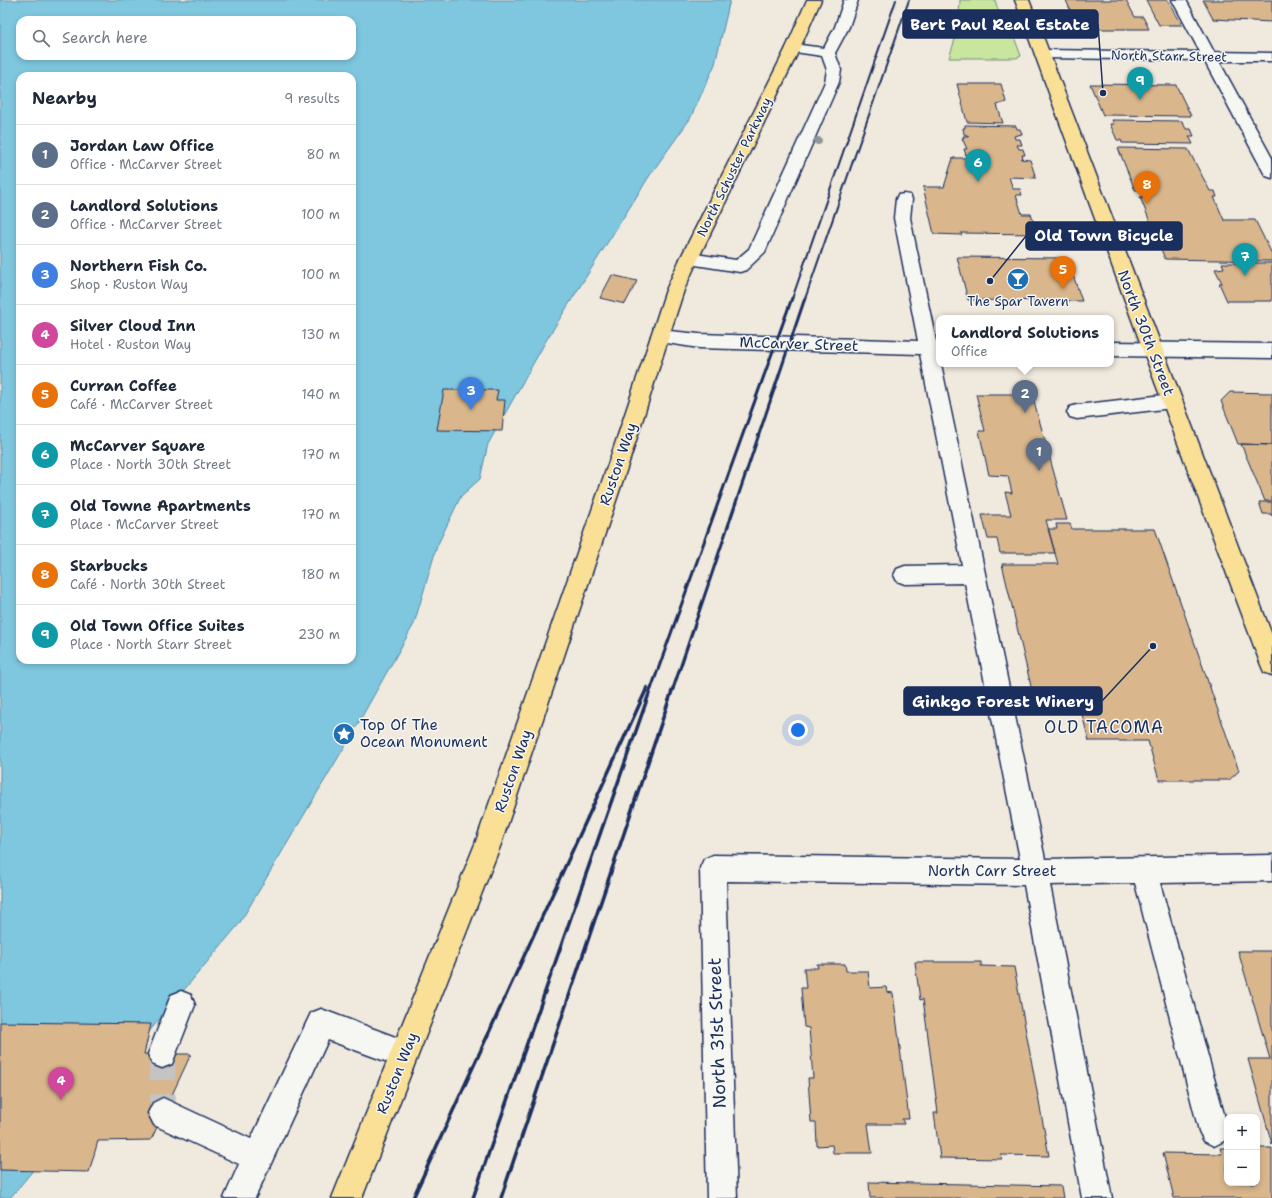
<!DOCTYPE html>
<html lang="en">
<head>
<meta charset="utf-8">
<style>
  :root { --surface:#fff; --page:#f6f6f7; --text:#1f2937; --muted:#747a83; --line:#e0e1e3; --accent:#0b8043 }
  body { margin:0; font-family:"Shantell Sans",sans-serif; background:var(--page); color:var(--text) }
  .controls { position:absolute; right:12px; bottom:12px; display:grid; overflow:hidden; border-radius:8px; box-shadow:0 2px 6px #0003 }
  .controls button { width:36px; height:36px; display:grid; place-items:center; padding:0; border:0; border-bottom:1px solid var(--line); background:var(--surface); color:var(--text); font:20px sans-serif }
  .you { position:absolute; left:798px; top:730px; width:14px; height:14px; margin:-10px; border:3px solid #fff; border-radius:50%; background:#1a73e8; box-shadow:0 0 0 6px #1a73e833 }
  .badge { display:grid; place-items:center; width:26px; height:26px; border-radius:50%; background:var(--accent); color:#fff; font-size:13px; font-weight:700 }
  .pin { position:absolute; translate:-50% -33px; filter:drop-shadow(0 1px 2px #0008) }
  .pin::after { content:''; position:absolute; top:21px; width:14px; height:12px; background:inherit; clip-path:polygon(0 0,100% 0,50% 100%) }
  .popup { position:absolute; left:936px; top:315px; width:178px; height:52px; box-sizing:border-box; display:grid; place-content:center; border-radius:8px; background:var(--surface); filter:drop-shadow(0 1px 3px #0005); font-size:13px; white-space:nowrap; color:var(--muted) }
  .popup b { font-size:15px; color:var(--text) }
  .popup::after { content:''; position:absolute; left:50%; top:100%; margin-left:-8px; border:8px solid transparent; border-top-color:var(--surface) }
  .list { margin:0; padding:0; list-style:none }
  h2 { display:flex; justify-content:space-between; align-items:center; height:52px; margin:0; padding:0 16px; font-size:17px }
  h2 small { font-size:13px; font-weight:400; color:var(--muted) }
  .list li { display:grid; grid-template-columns:26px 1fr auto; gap:12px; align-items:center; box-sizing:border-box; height:60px; padding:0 16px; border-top:1px solid var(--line) }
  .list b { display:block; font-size:15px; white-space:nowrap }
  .list p { margin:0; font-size:13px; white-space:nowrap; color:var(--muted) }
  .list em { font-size:13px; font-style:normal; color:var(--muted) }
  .icon { flex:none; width:22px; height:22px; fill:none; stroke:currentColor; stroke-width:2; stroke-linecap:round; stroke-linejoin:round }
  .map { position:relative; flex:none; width:1272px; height:1198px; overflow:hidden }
  .search { position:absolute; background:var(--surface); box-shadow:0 2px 6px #0003; left:16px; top:16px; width:340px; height:44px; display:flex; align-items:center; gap:10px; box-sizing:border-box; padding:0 14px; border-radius:12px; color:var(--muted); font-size:15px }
  .panel { position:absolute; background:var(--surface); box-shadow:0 2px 6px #0003; left:16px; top:72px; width:340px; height:592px; border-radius:12px }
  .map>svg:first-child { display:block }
  .green { fill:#c8e69d; stroke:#728a7e }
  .water { fill:#7ec7df; stroke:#568aab; fill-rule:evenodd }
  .building { fill:#d9b68b; stroke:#1b2f5e }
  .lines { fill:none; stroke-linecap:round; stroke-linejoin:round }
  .minor-tunnel { stroke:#c5c4c4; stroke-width:26; stroke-dasharray:26 14; stroke-linecap:butt }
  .minor-casing { stroke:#1b2f5e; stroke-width:3 }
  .major-casing { stroke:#1b2f5e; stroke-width:3 }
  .highway-casing { stroke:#1b2f5e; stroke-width:3 }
  .minor { fill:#f6f6f2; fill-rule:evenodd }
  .major { fill:#fadf96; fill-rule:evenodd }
  .highway { fill:#fadf96; fill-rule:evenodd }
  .rail-far2 { stroke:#1b2f5e; stroke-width:2 }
  .rail-far1 { stroke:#1b2f5e; stroke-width:3 }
  .rail { stroke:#1b2f5e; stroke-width:3.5 }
  .tree { fill:#8e979e }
  .labels { text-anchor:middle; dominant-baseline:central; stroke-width:3; stroke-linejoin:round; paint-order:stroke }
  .far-street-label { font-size:13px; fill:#1b2f5e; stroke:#f6f6f2 }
  .far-poi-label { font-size:13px; fill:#1b2f5e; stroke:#f6f6f2 }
  .street-label { font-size:15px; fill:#1b2f5e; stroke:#f6f6f2 }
  .poi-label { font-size:15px; fill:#1b2f5e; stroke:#f6f6f2; text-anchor:start }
  .quarter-label { font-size:17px; letter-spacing:1px; fill:#1b2f5e; stroke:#f6f6f2 }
  .near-street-label { font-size:18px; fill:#1b2f5e; stroke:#f6f6f2 }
  .leader { fill:none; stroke:#1b2f5e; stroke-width:1.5 }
  .callout-dot { fill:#1b2f5e; stroke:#f6f6f2; stroke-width:1.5 }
  .callout { fill:#1b2f5e; stroke:#1b2f5e; stroke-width:1.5 }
  .callout-label { font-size:16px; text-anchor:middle; font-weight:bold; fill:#fff }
</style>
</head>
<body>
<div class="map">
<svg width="1272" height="1198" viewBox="0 0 1272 1198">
  <rect width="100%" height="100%" fill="#f0e9dd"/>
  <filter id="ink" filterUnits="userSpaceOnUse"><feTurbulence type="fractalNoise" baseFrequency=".025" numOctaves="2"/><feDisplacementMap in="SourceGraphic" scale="8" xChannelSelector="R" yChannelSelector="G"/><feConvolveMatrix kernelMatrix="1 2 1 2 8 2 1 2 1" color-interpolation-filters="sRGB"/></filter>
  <g filter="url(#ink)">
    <path class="green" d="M960,0H995L1002,24L1011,29L1021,56L1016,58H949L958,30Z"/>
    <path class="water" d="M0,0H730L715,64L690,119L650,175L547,339L488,444L480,479L461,496L437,546L414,624L351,736L239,924L10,1198H0ZM20,20H352V56H20ZM20,76H352V660H20Z"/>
    <path class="building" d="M1066,0H1126L1135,17H1143L1149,29H1078Z
      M1146,0H1168L1182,25H1159Z
      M1203,0H1272V22L1213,19Z
      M957,84H1001L1006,102L997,105L1003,123L967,122Z
      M1090,84L1176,85L1191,116L1103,115Z
      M1112,120L1182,121L1186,129H1191L1194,136H1189L1193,144L1122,143L1121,140H1117L1110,124H1114Z
      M965,125L1016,126L1017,129H1020L1022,134L1014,136L1015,139H1020L1022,145H1017L1019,149H1023L1025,155H1022L1023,158L1021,159L1030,160L1036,178L1009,177L1013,189H1020L1022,195H1016L1022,214H1031L1037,234L961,233L962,235L934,234L923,187H944L953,158H969V155H966L964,149H967L962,138H964L963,136H969L964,134L963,128H965Z
      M1118,148L1188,149L1210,191H1215L1217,197H1214L1224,220H1255L1272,254V261L1165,259L1140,197H1143L1140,190H1135Z
      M957,257L1067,258L1082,301L968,300Z
      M1222,263H1272V301H1227L1219,283H1222L1215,269L1224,268Z
      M612,275L637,281L625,304L600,298Z
      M444,390H498L496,400H505L502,431L437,430Z
      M1230,392L1272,393V445L1238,444L1221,401Z
      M976,394H1032L1067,520H1046L1055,553H1000L997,539H988L982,515H1011L1005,492L1012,493L1008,476L989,475L979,431H985Z
      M1241,444L1272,445V501H1265Z
      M1259,502H1272V516L1271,514H1263Z
      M1056,524H1070L1072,529H1155L1239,771L1229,780H1159L1148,741H1089L1078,699H1034L1002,564H1058L1048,529H1057Z
      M1238,951H1272V1144L1248,1059H1270Z
      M915,962H981V966L1014,967L1049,1156L1001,1155L1002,1159L940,1158L934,1113H938L923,999L920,1000Z
      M817,964H845L846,971H868L870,988L886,987L887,992L893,993L909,1119H902L904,1124H868L872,1153H833L832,1145L817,1146L816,1122H811L808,1078H813L809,1028L804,1027L801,988H806L804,968H818Z
      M0,1022L151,1024L144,1054H191L151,1140L98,1141L89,1172L0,1170Z
      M1220,1148H1227V1183H1257V1148H1272V1198H1174L1163,1153L1222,1154Z
      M869,1182L1061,1186L1063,1198H870Z"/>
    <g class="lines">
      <path class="minor-tunnel" d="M162,1054L163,1113"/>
      <g class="minor-casing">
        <path id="minor" d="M844,0H858L849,27L835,53L841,70L839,82L765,252L746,270L740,272L683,263L680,259L683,255L689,253L736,260L749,249L825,82L827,70L822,56L788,51L786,48L788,45L793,44L824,48L835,27Z
          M1172,0H1186L1214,52L1272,53V61H1219L1272,158V178L1266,176L1264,173L1204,60L1042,58L1037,57L1035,54L1037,51L1042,50L1200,52Z
          M904,194L910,195L912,199L910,218L936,341H939V364H941L1045,859L1272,855V881L1160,883L1227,1125V1135L1224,1141L1214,1146L1204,1141L1199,1131L1135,883L1050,885L1112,1198H1082L1024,885L726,881L737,1198H707L700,868L704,859L713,855L1020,859L965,583L905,584L897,581L894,575L897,569L905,566L962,565L920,354L699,348L654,341L651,336L654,331L660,330L699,334L918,341L894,218L896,199L898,195Z
          M1111,342L1272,344V358L1111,356Z
          M1172,394L1179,396L1182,401L1179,406L1172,408L1077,419L1070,417L1067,412L1070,407L1077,405Z
          M181,991L191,995L195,1005L172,1064L162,1068L152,1064L148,1054L171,995Z
          M321,1009L414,1044L418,1054L414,1064L404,1068L328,1040L255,1198H224L239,1164L154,1125L148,1113L153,1103L163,1098L251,1139L311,1013Z"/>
      </g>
      <g class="major-casing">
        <path id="major" d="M1015,0H1029L1272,635V675L1264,672L1261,665L1143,350Z
          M660,330L666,331L669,336L632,453L501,844L362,1198H332L475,844L612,453L651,336L654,331Z"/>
      </g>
      <g class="highway-casing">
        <path id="highway" d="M807,0H821L800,48L698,259L684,290L669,336L666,341L660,342L654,341L651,336L666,290L680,259L786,48Z"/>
      </g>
      <use href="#minor" class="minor"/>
      <use href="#major" class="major"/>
      <use href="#highway" class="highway"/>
      <path class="rail-far2" d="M792,299L896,0
        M805,299L909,0"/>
      <path class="rail-far1" d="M646,689L647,687
        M651,689L792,298
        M673,689L805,298"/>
      <path class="rail" d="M413,1198L647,688
        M473,1198L651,688
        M501,1198L673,688"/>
    </g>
    <circle class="tree" cx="818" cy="141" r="4"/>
  </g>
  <defs>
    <g id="bar-disc" transform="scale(1.15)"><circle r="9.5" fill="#1f6fb2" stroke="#f6f6f2"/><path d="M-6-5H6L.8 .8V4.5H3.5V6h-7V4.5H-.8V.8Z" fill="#fff"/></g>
    <g id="sight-disc" transform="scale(1.15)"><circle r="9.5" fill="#1f6fb2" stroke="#f6f6f2"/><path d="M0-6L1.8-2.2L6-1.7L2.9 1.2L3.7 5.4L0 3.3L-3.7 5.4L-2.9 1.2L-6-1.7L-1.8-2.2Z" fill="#fff"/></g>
  </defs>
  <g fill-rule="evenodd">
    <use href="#bar-disc" x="1018" y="279"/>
    <use href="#sight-disc" x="344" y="734"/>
  </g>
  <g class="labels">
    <g class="far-street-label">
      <text transform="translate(1169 56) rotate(1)">North Starr Street</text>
      <text transform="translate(734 167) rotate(-64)">North Schuster Parkway</text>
    </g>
    <g class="far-poi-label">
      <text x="1018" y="301">The Spar Tavern</text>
    </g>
    <g class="street-label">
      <text transform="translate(1146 333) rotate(69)">North 30th Street</text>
      <text transform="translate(799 344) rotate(2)">McCarver Street</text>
      <text transform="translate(618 464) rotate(-71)">Ruston Way</text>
      <text transform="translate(513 771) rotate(-71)">Ruston Way</text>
      <text x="992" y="871">North Carr Street</text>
      <text transform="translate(397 1073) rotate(-68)">Ruston Way</text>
    </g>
    <g class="poi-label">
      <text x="360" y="725">Top Of The<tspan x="360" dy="17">Ocean Monument</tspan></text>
    </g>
    <g class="quarter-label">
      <text x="1104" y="727">OLD TACOMA</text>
    </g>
    <g class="near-street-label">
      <text transform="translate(717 1033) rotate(-92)">North 31st Street</text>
    </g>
  </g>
  <path class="leader" d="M1103 93L1098 24M990 281L1026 236M1153 646L1102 701"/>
  <g class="callout-dot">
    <circle cx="1103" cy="93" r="4"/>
    <circle cx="990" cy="281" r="4"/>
    <circle cx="1153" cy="646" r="4"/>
  </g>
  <g class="callout">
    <rect x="903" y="10" width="195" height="28" rx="4"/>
    <rect x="1026" y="222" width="156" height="28" rx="4"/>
    <rect x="904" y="687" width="198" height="28" rx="4"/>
  </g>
  <g class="callout-label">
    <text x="1000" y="30">Bert Paul Real Estate</text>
    <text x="1104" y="241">Old Town Bicycle</text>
    <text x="1003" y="707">Ginkgo Forest Winery</text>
  </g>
</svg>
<div class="controls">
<button>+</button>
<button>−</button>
</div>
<div class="you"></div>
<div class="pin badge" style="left:1039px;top:471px;background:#5c6f8a">1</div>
<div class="pin badge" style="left:1025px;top:413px;background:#5c6f8a">2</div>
<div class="popup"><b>Landlord Solutions</b>Office</div>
<div class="pin badge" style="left:471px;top:410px;background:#3f7fe0">3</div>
<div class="pin badge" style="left:61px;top:1100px;background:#d1479c">4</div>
<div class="pin badge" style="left:1063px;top:289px;background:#e8710a">5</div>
<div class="pin badge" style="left:978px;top:182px;background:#0f9aa8">6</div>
<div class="pin badge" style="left:1245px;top:276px;background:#0f9aa8">7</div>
<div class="pin badge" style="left:1147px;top:204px;background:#e8710a">8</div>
<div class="pin badge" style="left:1140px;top:100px;background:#0f9aa8">9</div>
<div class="search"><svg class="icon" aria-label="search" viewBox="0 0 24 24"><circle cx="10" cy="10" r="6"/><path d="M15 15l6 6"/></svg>Search here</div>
<section class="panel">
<h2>Nearby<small>9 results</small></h2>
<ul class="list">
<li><span class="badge" style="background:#5c6f8a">1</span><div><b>Jordan Law Office</b><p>Office · McCarver Street</p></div><em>80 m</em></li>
<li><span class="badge" style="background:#5c6f8a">2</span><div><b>Landlord Solutions</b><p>Office · McCarver Street</p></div><em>100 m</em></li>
<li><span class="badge" style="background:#3f7fe0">3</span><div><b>Northern Fish Co.</b><p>Shop · Ruston Way</p></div><em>100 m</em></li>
<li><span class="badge" style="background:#d1479c">4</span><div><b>Silver Cloud Inn</b><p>Hotel · Ruston Way</p></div><em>130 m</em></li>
<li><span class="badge" style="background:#e8710a">5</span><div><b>Curran Coffee</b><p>Café · McCarver Street</p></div><em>140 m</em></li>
<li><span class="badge" style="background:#0f9aa8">6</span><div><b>McCarver Square</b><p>Place · North 30th Street</p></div><em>170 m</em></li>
<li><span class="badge" style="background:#0f9aa8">7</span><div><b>Old Towne Apartments</b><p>Place · McCarver Street</p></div><em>170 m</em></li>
<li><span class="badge" style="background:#e8710a">8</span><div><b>Starbucks</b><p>Café · North 30th Street</p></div><em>180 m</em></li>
<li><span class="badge" style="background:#0f9aa8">9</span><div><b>Old Town Office Suites</b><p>Place · North Starr Street</p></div><em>230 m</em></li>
</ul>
</section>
</div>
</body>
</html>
